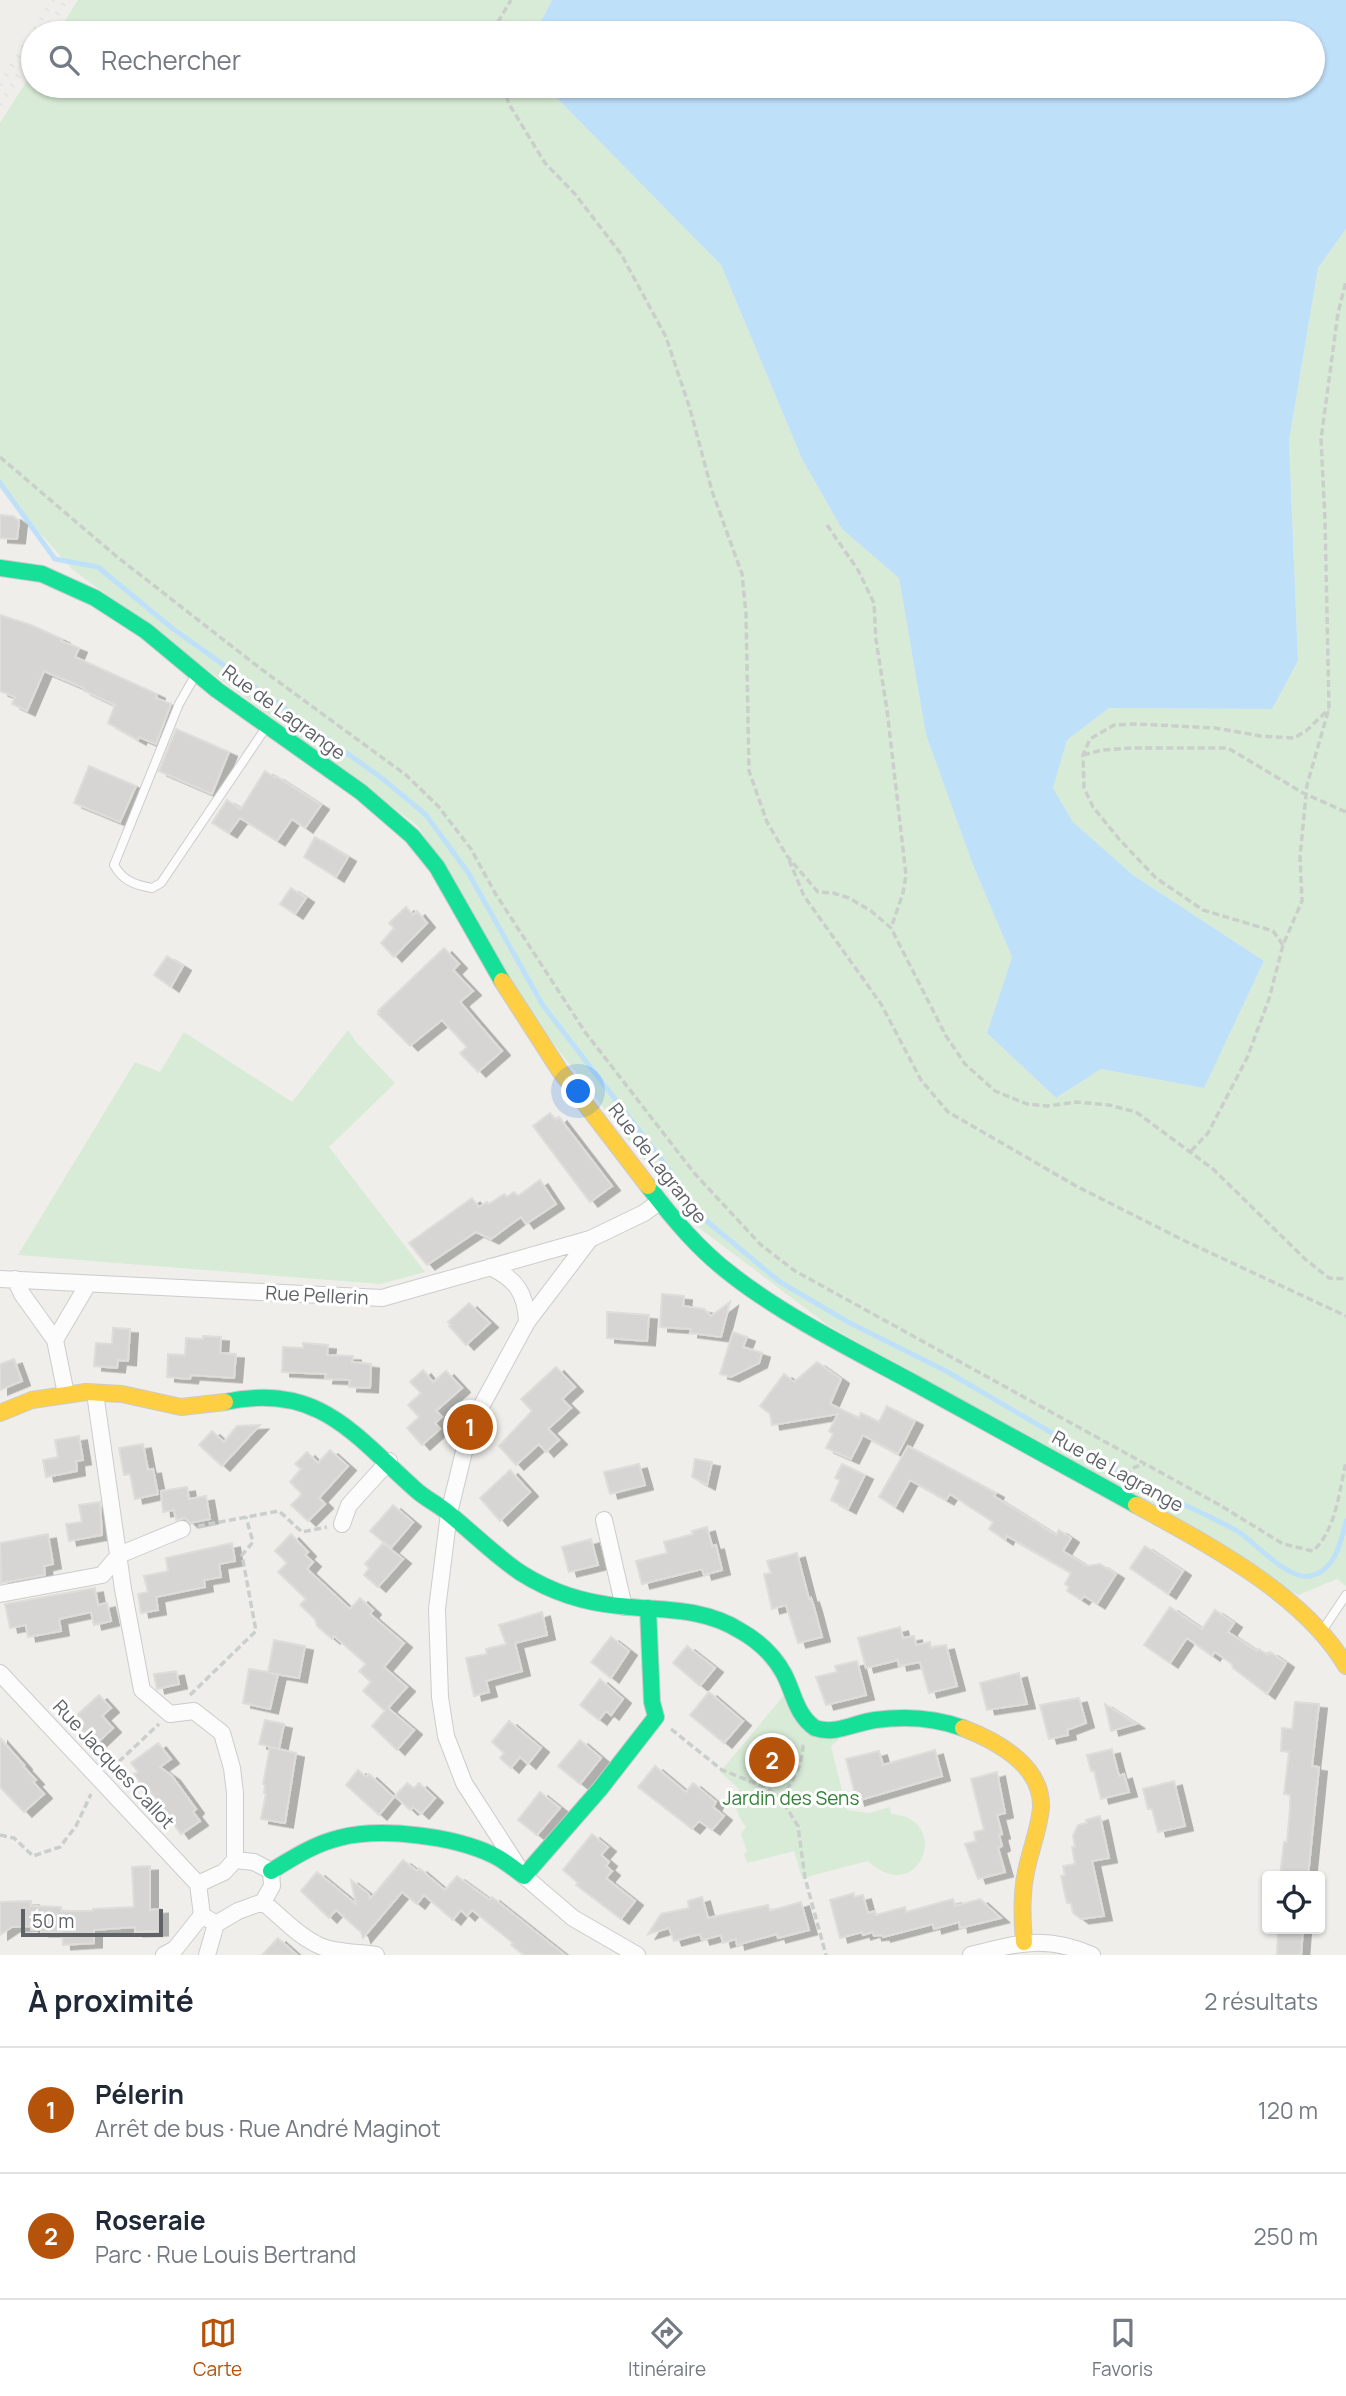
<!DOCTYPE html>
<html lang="fr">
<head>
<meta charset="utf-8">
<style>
  :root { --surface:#fff; --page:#f2f2f3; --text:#1f2937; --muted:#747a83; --line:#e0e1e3; --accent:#b45309 }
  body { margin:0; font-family:Manrope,sans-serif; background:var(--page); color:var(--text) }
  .controls { position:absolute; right:21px; bottom:21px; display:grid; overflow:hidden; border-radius:7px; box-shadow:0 2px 5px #0004 }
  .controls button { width:63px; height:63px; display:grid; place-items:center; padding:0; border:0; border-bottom:2px solid var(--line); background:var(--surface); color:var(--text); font:35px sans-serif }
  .scale { position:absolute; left:21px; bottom:18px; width:142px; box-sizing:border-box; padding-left:7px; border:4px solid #5f6368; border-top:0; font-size:19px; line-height:24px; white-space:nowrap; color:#5f6368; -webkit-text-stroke:5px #fff; paint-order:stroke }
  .you { position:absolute; left:579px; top:1092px; width:24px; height:24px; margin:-18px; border:5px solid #fff; border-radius:50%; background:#1a73e8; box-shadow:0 0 0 10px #1a73e833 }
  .badge { display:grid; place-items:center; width:46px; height:46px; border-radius:50%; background:var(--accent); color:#fff; font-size:23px; font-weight:700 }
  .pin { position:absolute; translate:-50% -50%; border:4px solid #fff; box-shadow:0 2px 7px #0006 }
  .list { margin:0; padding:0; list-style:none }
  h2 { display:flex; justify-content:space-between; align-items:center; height:91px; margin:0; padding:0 28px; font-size:30px }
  h2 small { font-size:23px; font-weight:400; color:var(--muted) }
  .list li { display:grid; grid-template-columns:46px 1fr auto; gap:21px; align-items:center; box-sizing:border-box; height:126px; padding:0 28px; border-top:2px solid var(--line) }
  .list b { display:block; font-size:26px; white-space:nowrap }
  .list p { margin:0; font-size:23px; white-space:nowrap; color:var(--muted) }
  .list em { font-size:23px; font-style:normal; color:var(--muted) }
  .icon { flex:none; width:38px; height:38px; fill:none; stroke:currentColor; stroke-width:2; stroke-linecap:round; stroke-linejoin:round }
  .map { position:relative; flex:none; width:1346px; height:1955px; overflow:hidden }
  .search { position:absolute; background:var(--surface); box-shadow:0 2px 5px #0004; left:21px; right:21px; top:21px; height:77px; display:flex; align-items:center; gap:18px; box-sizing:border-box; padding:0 24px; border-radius:38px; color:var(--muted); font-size:26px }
  .sheet { height:343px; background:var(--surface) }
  nav { display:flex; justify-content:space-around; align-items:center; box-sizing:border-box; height:98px; border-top:2px solid var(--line); background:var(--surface); font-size:19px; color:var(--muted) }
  nav a { display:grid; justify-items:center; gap:4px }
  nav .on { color:var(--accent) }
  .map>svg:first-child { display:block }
  .green { fill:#d8ebd6 }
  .water { fill:#bfe0f9 }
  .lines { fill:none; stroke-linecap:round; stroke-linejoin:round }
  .stream { stroke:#bfe0f9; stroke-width:5 }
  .building { fill:#d6d5d3; stroke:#deddd9; stroke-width:2; filter:url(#shadow) }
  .lane-casing { stroke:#cbcccc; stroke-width:10 }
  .street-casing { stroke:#cbcccc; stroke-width:18 }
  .fast-casing { stroke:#cacacb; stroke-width:18 }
  .slow-casing { stroke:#cacacb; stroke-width:18 }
  .path { stroke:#cacfcc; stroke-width:3.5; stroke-dasharray:7 3.5; stroke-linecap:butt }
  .lane { stroke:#fdfcfc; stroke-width:8 }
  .street { stroke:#fdfcfc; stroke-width:16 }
  .fast { stroke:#16e098; stroke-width:16 }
  .slow { stroke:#ffcf43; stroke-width:16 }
  .rail { stroke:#e4e4e4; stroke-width:5; stroke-dasharray:2 9; stroke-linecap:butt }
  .labels { text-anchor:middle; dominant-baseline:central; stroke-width:6; stroke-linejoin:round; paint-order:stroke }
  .street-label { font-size:19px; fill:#5f6368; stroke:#fff }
  .park-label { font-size:19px; fill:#348238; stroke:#fff }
</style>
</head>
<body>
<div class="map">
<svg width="1346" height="1955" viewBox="0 0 1346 1955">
  <defs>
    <filter id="shadow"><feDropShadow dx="8" dy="4.5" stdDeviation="0" flood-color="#0004"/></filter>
  </defs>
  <rect width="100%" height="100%" fill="#efeeea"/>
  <path class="green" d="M78,0H552L535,33H57Z
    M33,71V86H545L721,265L802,459L842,529L899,578L926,735L973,865L1012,957L987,1033L1056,1098L1101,1069L1204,1088L1264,961L1133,875L1073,822L1053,788L1067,740L1109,708L1272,709L1298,661L1289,441L1318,268L1346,229V1586L1337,1579L1298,1595L829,1326L694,1224L539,1025L418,826L72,569L0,488V123Z
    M348,1030L356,1042L395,1083L329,1147L425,1272L380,1284L18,1255L135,1062L160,1072L184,1032L292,1102Z
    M785,1694L839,1739L831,1746L847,1810L869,1813L890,1807L891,1814C954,1818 919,1909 868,1861L802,1878L794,1851L747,1863L744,1854L747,1852L741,1834L746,1827C736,1814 733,1804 739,1789L720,1772Z"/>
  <path class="water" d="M552,0H1346V229L1318,268L1289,441L1298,661L1272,709L1109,708L1067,740L1053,788L1073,822L1133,875L1264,961L1204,1088L1101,1069L1056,1098L987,1033L1012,957L973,865L926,735L899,578L842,529L802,459L721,265L545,86H1313V33H535Z"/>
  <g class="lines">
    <path class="stream" d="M0,483L55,559L98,567L172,628L383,779L426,815L469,874L542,1004L661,1159L703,1218L780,1282L848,1322L946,1371L1122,1474
      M1126,1476C1155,1493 1185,1504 1214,1519C1223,1524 1234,1528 1243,1535C1257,1546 1291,1581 1310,1576C1335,1571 1341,1542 1346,1521"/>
  </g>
  <path class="building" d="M0,515L13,516L19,521L17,539L0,538Z
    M0,615L31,625L62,639L61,641L79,648L75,657L157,694L156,698L171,704L156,744L139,737L138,740L108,723L115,705L83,690L84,688L44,671L27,711L12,704L15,697L0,691Z
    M176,729L229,752L212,794L159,771Z
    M89,766L136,786L120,822L74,803Z
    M265,771L275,778L276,776L321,805L305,828L292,819L277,841L240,818L229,833L212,823L227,800L241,809Z
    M315,837L348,857L336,877L304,857Z
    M291,888L306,898L295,914L280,904Z
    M406,907L413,915L417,911L427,923L394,957L381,943L394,928L389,923Z
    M444,948L459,964L453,970L473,991L460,1002L502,1051L478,1072L460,1053L467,1047L442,1020L410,1046L378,1014L380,1013L378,1011Z
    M167,956L183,966L171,987L154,975Z
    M550,1113L556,1120L559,1117L612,1186L590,1202L533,1126Z
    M540,1180L556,1204L526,1224L521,1217L491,1239L476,1232L427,1265L409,1243L472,1198L479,1207L487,1202L489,1204L504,1194L507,1197L514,1192L518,1196Z
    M662,1294L684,1296L683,1306L704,1309L711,1316L730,1302L721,1337L690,1333L691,1329L660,1327Z
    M469,1303L490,1323L466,1345L449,1326L451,1325L448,1322Z
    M607,1312L649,1315L647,1341L607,1338Z
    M113,1328L130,1329L128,1361L118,1360L117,1368L94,1366L96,1343L112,1344Z
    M733,1332L747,1337L743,1347L762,1353L759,1363L731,1377L720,1374Z
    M203,1336L221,1337L220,1353L236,1354L234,1378L191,1375L190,1379L167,1377L168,1354L185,1355L186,1338L203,1339Z
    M303,1343L328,1345L327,1355L353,1356L352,1362L371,1364L370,1388L349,1387L350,1380L325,1379L326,1374L282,1372L283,1347L303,1348Z
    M14,1359L22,1381L0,1390V1364Z
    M817,1362L841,1379L830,1404L859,1418L861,1413L879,1422L887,1406L915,1421L898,1454L863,1435L851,1459L826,1448L833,1434L829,1431L838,1414L772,1425L770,1414L760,1406L784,1374L794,1382Z
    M556,1367L575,1387L562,1399L571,1408L548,1429L559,1440L546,1452L539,1444L516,1465L499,1446L532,1411L521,1399Z
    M423,1370L433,1382L446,1371L462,1388L436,1411L442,1417L435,1423L440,1429L422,1445L407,1428L419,1417L408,1405L421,1393L410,1382Z
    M260,1425L222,1466L199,1445L212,1431L224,1442L237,1426Z
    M79,1436L83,1460L76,1461L77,1471L46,1477L43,1460L58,1457L55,1440Z
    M143,1444L148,1470L153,1469L158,1494L135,1499L130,1474L124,1475L119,1448Z
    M908,1446L996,1493L994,1496L1056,1535L1059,1530L1071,1538L1063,1551L1087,1566L1100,1564L1116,1574L1097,1604L1084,1596L1081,1600L1067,1591L1069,1587L1065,1584L1071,1573L1007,1536L1005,1540L989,1529L993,1522L950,1494L946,1500L910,1480L895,1507L879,1497Z
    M330,1450L348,1466L319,1498L325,1504L308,1521L291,1505L302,1494L290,1482L301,1469L295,1464L307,1452L318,1463Z
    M695,1459L712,1462L707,1485L692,1477Z
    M639,1464L645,1485L610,1494L604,1472Z
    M842,1464L865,1475L848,1509L831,1500L840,1480L835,1478Z
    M510,1470L530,1492L500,1521L480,1498Z
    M187,1487L189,1499L206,1496L210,1519L190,1523L185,1518L176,1520L174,1510L163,1512L161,1491Z
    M100,1502L102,1535L69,1541L66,1524L82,1522L79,1505Z
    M393,1505L413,1522L391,1548L370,1531Z
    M707,1527L712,1546L716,1545L722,1570L704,1575L702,1569L642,1584L636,1561L667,1553L664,1542L693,1534L692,1531Z
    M48,1534L53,1564L44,1566L45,1575L1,1583L0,1543Z
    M291,1534L308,1552L305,1555L313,1562L307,1569L350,1609L360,1598L373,1610L370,1614L404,1643L384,1667L407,1687L388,1708L414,1730L397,1750L372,1726L385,1711L363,1691L371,1682L359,1671L366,1664L334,1636L332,1639L317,1626L315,1619L300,1605L306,1599L278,1572L287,1563L275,1551Z
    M591,1539L598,1565L569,1572L562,1547Z
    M232,1543L235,1561L219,1564L221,1577L204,1580L205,1587L156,1597L158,1610L141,1613L138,1594L148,1592L144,1576L168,1571L166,1558Z
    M383,1543L403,1559L378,1587L364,1575L369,1568L365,1564Z
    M1145,1546L1183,1571L1168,1594L1130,1568Z
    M797,1553L809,1599L811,1598L814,1607L822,1637L798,1643L786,1605L772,1609L764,1574L771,1573L767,1561Z
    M95,1588L98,1605L107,1603L111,1621L94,1625L91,1612L59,1619L61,1631L28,1637L26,1625L10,1628L5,1604Z
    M1170,1607L1202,1629L1215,1610L1234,1623L1228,1632L1257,1651L1259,1649L1268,1655L1270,1652L1286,1663L1267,1694L1233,1668L1232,1664L1215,1652L1212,1656L1187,1638L1170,1663L1144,1645Z
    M542,1612L547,1635L515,1643L522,1671L486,1681L489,1692L474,1696L466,1658L487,1654L486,1649L506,1644L499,1625Z
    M900,1627L903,1638L914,1636L916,1645L930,1642L931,1648L946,1645L957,1686L929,1693L920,1662L899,1666L898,1660L866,1668L858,1638Z
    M611,1637L629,1651L611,1678L591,1662Z
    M274,1640L305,1646L299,1678L270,1673L278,1674L270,1709L243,1703L249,1669L268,1672Z
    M687,1646L715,1668L700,1686L673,1663Z
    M857,1661L866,1695L826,1705L816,1677L837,1672L835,1666Z
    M176,1671L179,1684L157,1689L154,1674Z
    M1019,1673L1027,1704L987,1710L980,1683Z
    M600,1679L623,1699L611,1715L606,1711L599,1720L580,1705Z
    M709,1692L743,1721L724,1743L690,1715Z
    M99,1695L111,1708L102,1716L113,1728L96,1744L79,1727L84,1722L77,1715Z
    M1079,1698L1086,1723L1067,1730L1068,1735L1049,1739L1040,1705Z
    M1295,1702L1319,1704L1312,1766L1319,1767L1308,1876H1280L1284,1842H1287L1290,1808V1795L1284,1794L1289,1752L1281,1751L1282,1728L1292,1729Z
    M1105,1704L1136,1724L1111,1731Z
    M265,1720L284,1724L279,1749L259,1744Z
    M509,1721L541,1748L528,1764L520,1757L511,1768L500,1758L504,1753L492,1742Z
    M0,1738L24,1765L23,1766L36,1780L33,1782L44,1794L24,1812L0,1787Z
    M580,1740L601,1758L580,1784L558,1766Z
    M158,1743L171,1759L160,1767L172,1776L196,1809L193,1812L200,1821L181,1834L151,1792L148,1794L134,1774L138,1772L131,1763Z
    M270,1747L296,1753L285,1823L261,1819L266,1794L264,1793L265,1785L263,1784Z
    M1112,1749L1119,1776L1124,1774L1129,1792L1101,1799L1094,1771H1091L1087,1755Z
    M935,1750L942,1776L857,1801L846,1759L879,1751L883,1765Z
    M655,1766L686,1792L693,1783L716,1802L713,1807L724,1816L712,1830L699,1821L692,1829L638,1787Z
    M358,1770L366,1777L369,1774L394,1797L379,1815L346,1785Z
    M997,1772L1005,1813L997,1815L1002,1834L999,1835L1002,1846L998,1848L1005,1872L978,1879L965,1844L976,1841L974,1832L984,1830L971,1779Z
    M1174,1781L1185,1826L1158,1832L1152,1809H1148L1143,1789Z
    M407,1783L414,1788L419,1783L435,1798L421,1814L413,1807L410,1810L395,1796Z
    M540,1792L560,1808L537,1835L518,1820Z
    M1100,1816L1109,1858L1092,1861L1104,1916L1081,1919L1073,1913L1071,1903H1067L1061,1876L1065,1875L1063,1866L1075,1864L1072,1847H1075L1073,1836L1078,1825L1087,1823L1086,1820Z
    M592,1834L608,1847L601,1855L609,1862L606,1866L612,1871L606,1878L635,1901L621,1919L576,1885L578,1883L563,1870Z
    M403,1860L417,1871L419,1868L445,1890L457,1876L490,1900L492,1897L565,1955H524L511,1945L513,1943L472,1910L467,1916L461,1910L453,1920L424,1895L417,1904L402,1892L363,1938L361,1932L336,1910L329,1918L301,1891L317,1872L356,1904L351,1880L369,1894L370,1899Z
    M150,1866V1910L160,1909V1931L135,1932V1927L94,1930V1943L63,1945L62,1932H41V1929L31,1930V1926L12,1927L0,1935V1902L31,1901V1906L61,1907V1911H93V1909L134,1907L132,1867Z
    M854,1893V1897L863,1895L868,1913L875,1911L876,1915L905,1907L906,1912L953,1899L955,1906L980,1899L1001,1918L960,1928L959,1922L934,1929L933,1924L883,1937L882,1935L874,1936L873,1932L863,1935L862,1932L840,1938L830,1900Z
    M702,1897L708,1918L768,1905L770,1911L801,1902L809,1930L778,1938L777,1934L737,1945L736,1939L723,1943L721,1935L702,1940L700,1934L674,1941L669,1928L648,1934L661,1914L689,1908L688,1901Z
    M1278,1929H1303L1301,1955H1277Z
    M278,1938L297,1955H262Z"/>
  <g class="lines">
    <g class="lane-casing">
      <path id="lane" d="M195,676L179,704L114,865C123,881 135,885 152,888L161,883L265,729
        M1322,1631L1346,1595"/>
    </g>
    <g class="street-casing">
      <path id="street" d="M590,1239L527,1322L470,1427L449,1513L437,1609L440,1697L446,1736L464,1783L524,1876L573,1918L637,1955
        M490,1267C516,1279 526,1293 527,1322
        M0,1279L382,1298L590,1239L644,1213L659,1202
        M15,1279L22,1294L55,1340L66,1394
        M55,1340L88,1284
        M95,1393L123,1589L142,1690L170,1714L194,1711L222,1733L232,1768L235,1793V1860
        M604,1520L624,1607
        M342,1524L349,1505L389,1461
        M0,1594L102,1575L119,1555L182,1529
        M0,1673L198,1884
        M235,1860L254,1862L271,1871L272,1886L263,1902L238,1911L216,1924L202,1915L198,1884L224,1872Z
        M263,1902C280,1916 296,1934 316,1944C333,1953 357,1952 376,1955
        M164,1955L175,1949L202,1915
        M207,1955L216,1924
        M971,1955C1018,1943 1045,1935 1092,1955"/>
    </g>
    <g class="fast-casing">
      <path id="fast" d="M0,568L42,574L95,598L146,631L217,690L361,792L412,836L437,867L502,981
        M648,1186C673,1219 699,1250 732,1275C786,1317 855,1351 916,1384C989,1424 1062,1464 1136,1505
        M225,1402C319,1382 354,1435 416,1490C426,1499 437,1504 447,1512C472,1532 494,1555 521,1573C551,1592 585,1603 620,1606C662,1611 702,1607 739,1630C757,1640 774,1655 784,1674C794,1693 796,1715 815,1728C836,1735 854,1723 875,1720C904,1716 936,1718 963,1728
        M271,1871C293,1858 314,1844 339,1838C382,1827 453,1836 493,1855C504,1860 514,1869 524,1876L600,1789L656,1717L652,1702L648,1608"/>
    </g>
    <g class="slow-casing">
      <path id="slow" d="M502,981L560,1071L648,1186
        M0,1413L32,1400L86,1392L122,1394L181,1407L225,1402
        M1136,1505C1207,1544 1304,1594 1346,1666
        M963,1728C997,1741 1043,1766 1041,1808C1039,1830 1030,1851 1026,1872C1021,1895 1022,1919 1024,1942"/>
    </g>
    <path class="path" d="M497,33L498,22L511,0
      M503,86L509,104L545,163L575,194L621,254L666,337L690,409L712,491L742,574L746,614L749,771L767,822L787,856L818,892L833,893L849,898L871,911L891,928L946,1036L965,1064L995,1091L1027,1104L1047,1106L1077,1102L1109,1105L1136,1112L1213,1169L1305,1259L1329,1278L1346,1279
      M0,457L116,556L261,669L406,775L438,806L471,849L495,893L585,1032L695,1174L761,1245L795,1271L1218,1504L1283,1544L1313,1551C1336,1530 1339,1492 1346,1462
      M827,525L858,570L874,603L876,640L887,710L906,875L903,893L891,928
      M1083,755L1102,750L1132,748H1228L1303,793L1346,812
      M789,860L804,896L881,1004L921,1080L948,1112L1076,1186L1185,1241L1346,1316
      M1283,945L1273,931L1203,910L1156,878L1119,839L1093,807L1084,788L1083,755L1090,739L1114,725L1137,724L1215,728L1261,736L1294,738L1306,731L1329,709
      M1191,1151L1208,1133L1247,1058L1269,999L1283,945L1302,901L1300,857L1307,785L1329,708L1325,520L1321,439L1338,313L1346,281
      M1124,1474L1135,1467L1145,1464
      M198,1526L279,1511L302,1532L327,1527
      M190,1695L256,1631L242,1555L253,1542L246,1517
      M671,1729L722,1770L767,1788L781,1799L798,1826L805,1878L826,1955
      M111,1769L159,1724
      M781,1799C792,1782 803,1766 803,1744
      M0,1835L14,1838L33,1856L60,1847L76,1826L91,1794"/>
    <use href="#lane" class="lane"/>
    <use href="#street" class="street"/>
    <use href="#fast" class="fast"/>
    <use href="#slow" class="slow"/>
    <path class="rail" d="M45,33L66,0
      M0,85L53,0
      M0,105L33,52"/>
  </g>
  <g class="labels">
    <g class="street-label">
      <text transform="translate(284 712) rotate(36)">Rue de Lagrange</text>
      <text transform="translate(658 1163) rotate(52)">Rue de Lagrange</text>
      <text transform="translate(317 1295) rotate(3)">Rue Pellerin</text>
      <text transform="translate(1118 1471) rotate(29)">Rue de Lagrange</text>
      <text transform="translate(114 1764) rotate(47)">Rue Jacques Callot</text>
    </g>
    <g class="park-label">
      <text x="791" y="1798">Jardin des Sens</text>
    </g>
  </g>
</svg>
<div class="controls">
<button><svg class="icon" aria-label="locate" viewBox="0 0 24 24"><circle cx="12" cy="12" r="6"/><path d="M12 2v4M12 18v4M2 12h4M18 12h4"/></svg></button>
</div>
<div class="scale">50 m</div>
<div class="you"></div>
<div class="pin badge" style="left:470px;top:1427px">1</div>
<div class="pin badge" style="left:772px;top:1760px">2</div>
<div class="search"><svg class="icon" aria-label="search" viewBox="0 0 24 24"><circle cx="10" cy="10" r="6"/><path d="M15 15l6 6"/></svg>Rechercher</div>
</div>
<section class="sheet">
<h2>À proximité<small>2 résultats</small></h2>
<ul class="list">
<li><span class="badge">1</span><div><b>Pélerin</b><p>Arrêt de bus · Rue André Maginot</p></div><em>120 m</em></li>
<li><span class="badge">2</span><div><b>Roseraie</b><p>Parc · Rue Louis Bertrand</p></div><em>250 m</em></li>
</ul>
</section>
<nav>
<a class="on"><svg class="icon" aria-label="map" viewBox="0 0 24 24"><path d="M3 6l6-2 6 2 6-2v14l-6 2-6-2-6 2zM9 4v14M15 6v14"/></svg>Carte</a>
<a><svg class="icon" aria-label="directions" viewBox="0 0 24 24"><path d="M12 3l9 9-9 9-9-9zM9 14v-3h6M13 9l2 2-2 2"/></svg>Itinéraire</a>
<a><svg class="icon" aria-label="saved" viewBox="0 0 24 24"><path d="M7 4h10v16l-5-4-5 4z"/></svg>Favoris</a>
</nav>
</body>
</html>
